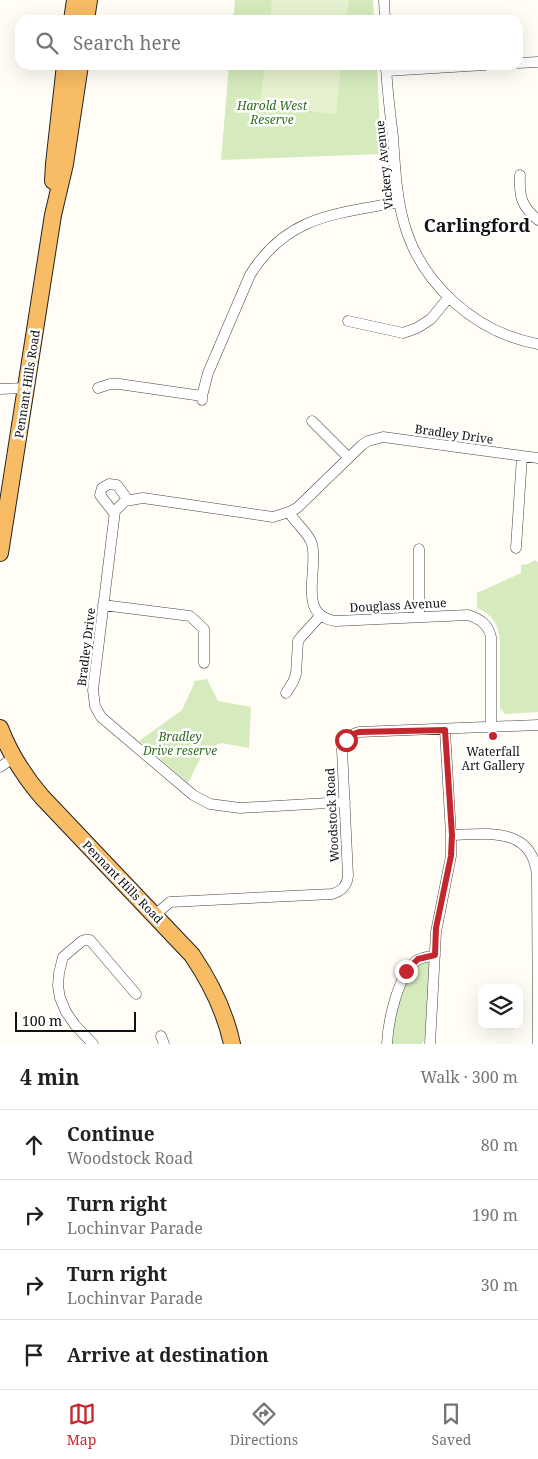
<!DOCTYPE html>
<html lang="en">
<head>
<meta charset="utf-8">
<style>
  :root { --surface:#fff; --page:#f2f2f2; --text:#202124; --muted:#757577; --line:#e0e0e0; --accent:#c4262e }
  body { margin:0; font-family:"Noto Serif",serif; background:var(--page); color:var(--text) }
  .controls { position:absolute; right:15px; bottom:15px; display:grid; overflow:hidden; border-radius:10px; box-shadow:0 5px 20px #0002 }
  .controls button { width:45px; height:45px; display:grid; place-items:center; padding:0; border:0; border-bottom:1px solid var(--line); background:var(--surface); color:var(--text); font:25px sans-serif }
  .scale { position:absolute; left:15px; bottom:12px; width:121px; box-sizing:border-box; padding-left:5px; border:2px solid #111; border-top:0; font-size:14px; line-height:18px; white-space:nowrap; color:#111; -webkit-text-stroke:4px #fff; paint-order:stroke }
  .stop { position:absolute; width:15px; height:15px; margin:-11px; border:4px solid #c4262e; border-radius:50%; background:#fff }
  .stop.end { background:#c4262e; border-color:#fff; box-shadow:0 1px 5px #0008 }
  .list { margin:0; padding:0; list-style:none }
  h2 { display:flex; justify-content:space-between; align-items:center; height:65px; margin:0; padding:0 20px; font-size:21px }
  h2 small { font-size:16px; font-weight:400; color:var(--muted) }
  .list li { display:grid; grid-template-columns:32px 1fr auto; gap:15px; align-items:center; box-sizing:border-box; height:70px; padding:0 20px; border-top:1px solid var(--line) }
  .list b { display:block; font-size:19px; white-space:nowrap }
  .list p { margin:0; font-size:16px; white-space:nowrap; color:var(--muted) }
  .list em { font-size:16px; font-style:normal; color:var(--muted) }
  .icon { flex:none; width:28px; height:28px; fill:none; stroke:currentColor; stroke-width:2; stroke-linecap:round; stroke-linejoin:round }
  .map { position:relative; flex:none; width:538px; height:1044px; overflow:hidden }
  .search { position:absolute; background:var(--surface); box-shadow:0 5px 20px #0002; left:15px; right:15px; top:15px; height:55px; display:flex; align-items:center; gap:12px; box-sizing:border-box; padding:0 18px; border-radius:15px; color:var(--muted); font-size:19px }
  .sheet { height:345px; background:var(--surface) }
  nav { display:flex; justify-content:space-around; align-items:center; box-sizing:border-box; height:70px; border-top:1px solid var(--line); background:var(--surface); font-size:14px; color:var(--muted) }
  nav a { display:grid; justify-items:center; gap:2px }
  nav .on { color:var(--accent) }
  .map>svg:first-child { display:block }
  .green { fill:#d5ebbd }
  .pitch { fill:#e6f2cf }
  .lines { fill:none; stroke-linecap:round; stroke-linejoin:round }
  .minor-casing { stroke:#444; stroke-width:11 }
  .trunk-casing { stroke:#222; stroke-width:18 }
  .minor { stroke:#fff; stroke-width:10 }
  .trunk { stroke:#f7bc64; stroke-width:16 }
  .route { stroke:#c4262e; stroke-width:6 }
  .poi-dot { fill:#c4262e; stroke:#fff; stroke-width:2 }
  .labels { text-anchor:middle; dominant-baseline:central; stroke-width:5; stroke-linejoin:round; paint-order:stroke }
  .park-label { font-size:12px; font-style:italic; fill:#2f6b1f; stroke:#fff }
  .street-label { font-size:12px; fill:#111; stroke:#fff }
  .poi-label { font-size:12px; fill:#111; stroke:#fff }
  .district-label { font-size:18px; font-weight:bold; fill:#111; stroke:#fff }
</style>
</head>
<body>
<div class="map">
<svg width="538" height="1044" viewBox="0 0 538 1044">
  <rect width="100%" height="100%" fill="#fffdf5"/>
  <path class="green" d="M235,0H373L374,20H233Z
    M229,65H377L381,154L221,160Z
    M535,560L538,562V712L505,714L500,708V641C499,625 492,614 477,608V593L521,573V565L528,564Z
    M207,679L218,701L251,707L249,748L221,743L205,749L188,783L139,741L182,710L194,684V681Z
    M427,961L431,965L427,1035L422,1044H391C392,1025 401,982 413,968C416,964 423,962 427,961Z"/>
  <path class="pitch" d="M272,0H349L346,20H270Z
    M265,65H341L336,114L260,105Z"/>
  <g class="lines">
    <g class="minor-casing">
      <path id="minor" d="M384,0L385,20
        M518,63L538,62
        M386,65C387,89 390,113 393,137C395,165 396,195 404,223C421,284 476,333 538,344
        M386,71L485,65
        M520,175C519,196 521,206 538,220
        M348,321L403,333L417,328L431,319L449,297
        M98,388L110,384H119L202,396
        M0,389L26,388
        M202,400V396L208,373L250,275C287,215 336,214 399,202
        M312,421L348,457
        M289,512C295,523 309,533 312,544C319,570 296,616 336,621L468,615C480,619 488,624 491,637V728
        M114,513L100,495L102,488L109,484L117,485L128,500
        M516,548L522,456
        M419,549V616
        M103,605L190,616L204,629V663
        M286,693L293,682L296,674L298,641L301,637L320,616
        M0,767L13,758
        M345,802L240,808L210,804L193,795L101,717L95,706L93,690L115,511L125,501L143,498L273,517L289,512L297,508L362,445L368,441L383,437L538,458
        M451,835C487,834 533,826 537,876L538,1044
        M155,915L170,902L332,894C342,891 347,886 348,876L342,749C344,740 350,735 359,732L538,725
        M161,1036L164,1044
        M93,1044L75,1025L66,1012L60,998L58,986L59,973L63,957L82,941L85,940H90L136,994
        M387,1044C388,1021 398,975 416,961C421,957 429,957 435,955
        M430,1044L436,932L451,856V835L445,730"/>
    </g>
    <g class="trunk-casing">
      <path id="trunk" d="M72,20L75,0
        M86,20L89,0
        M53,181L54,164L65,65
        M0,553L53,215L65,164L80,65
        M0,728C10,754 24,776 42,797L192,955C211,983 225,1011 232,1044"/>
    </g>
    <use href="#minor" class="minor"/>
    <use href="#trunk" class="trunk"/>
  </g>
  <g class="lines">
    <path class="route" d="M346,740L353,734L359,732L445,730L452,835L451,856L436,928L435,955L418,959L406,971"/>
  </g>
  <circle class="poi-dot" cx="493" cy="736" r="5"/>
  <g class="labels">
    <g class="park-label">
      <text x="272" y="105">Harold West<tspan x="272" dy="14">Reserve</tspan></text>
      <text x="180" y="736">Bradley<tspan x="180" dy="14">Drive reserve</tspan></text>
    </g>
    <g class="street-label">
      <text transform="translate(384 165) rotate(-96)">Vickery Avenue</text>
      <text transform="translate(27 384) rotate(-81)">Pennant Hills Road</text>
      <text transform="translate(454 434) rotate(8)">Bradley Drive</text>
      <text transform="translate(398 605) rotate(-3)">Douglass Avenue</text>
      <text transform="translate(86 647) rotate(-83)">Bradley Drive</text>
      <text transform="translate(332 815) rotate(-93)">Woodstock Road</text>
      <text transform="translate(123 882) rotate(46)">Pennant Hills Road</text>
    </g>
    <g class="poi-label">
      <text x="493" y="751">Waterfall<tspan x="493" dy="14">Art Gallery</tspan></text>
    </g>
    <g class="district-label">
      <text x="477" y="225">Carlingford</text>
    </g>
  </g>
</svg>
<div class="controls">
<button><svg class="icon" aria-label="layers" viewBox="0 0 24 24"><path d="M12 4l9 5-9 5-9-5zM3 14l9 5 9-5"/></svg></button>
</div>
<div class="scale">100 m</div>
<div class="stop" style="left:346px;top:740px"></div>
<div class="stop end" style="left:406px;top:971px"></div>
<div class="search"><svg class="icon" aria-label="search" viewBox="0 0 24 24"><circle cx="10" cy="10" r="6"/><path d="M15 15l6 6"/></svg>Search here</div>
</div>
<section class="sheet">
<h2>4 min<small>Walk · 300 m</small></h2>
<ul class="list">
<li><svg class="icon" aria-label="ahead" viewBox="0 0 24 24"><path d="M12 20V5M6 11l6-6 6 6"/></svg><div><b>Continue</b><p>Woodstock Road</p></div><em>80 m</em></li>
<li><svg class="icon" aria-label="right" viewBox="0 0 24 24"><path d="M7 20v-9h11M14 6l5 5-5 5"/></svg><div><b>Turn right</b><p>Lochinvar Parade</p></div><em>190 m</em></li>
<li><svg class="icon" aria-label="right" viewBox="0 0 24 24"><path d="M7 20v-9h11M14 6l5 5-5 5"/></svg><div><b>Turn right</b><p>Lochinvar Parade</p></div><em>30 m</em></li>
<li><svg class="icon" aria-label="arrive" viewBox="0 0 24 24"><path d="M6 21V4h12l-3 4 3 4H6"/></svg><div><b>Arrive at destination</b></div></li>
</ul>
</section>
<nav>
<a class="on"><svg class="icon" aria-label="map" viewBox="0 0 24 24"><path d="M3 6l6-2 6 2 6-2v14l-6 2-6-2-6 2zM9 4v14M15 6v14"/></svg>Map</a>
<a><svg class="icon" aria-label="directions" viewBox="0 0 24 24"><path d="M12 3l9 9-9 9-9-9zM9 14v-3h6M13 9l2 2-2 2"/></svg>Directions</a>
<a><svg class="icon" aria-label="saved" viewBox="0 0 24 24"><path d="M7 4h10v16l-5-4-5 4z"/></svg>Saved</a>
</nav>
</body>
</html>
